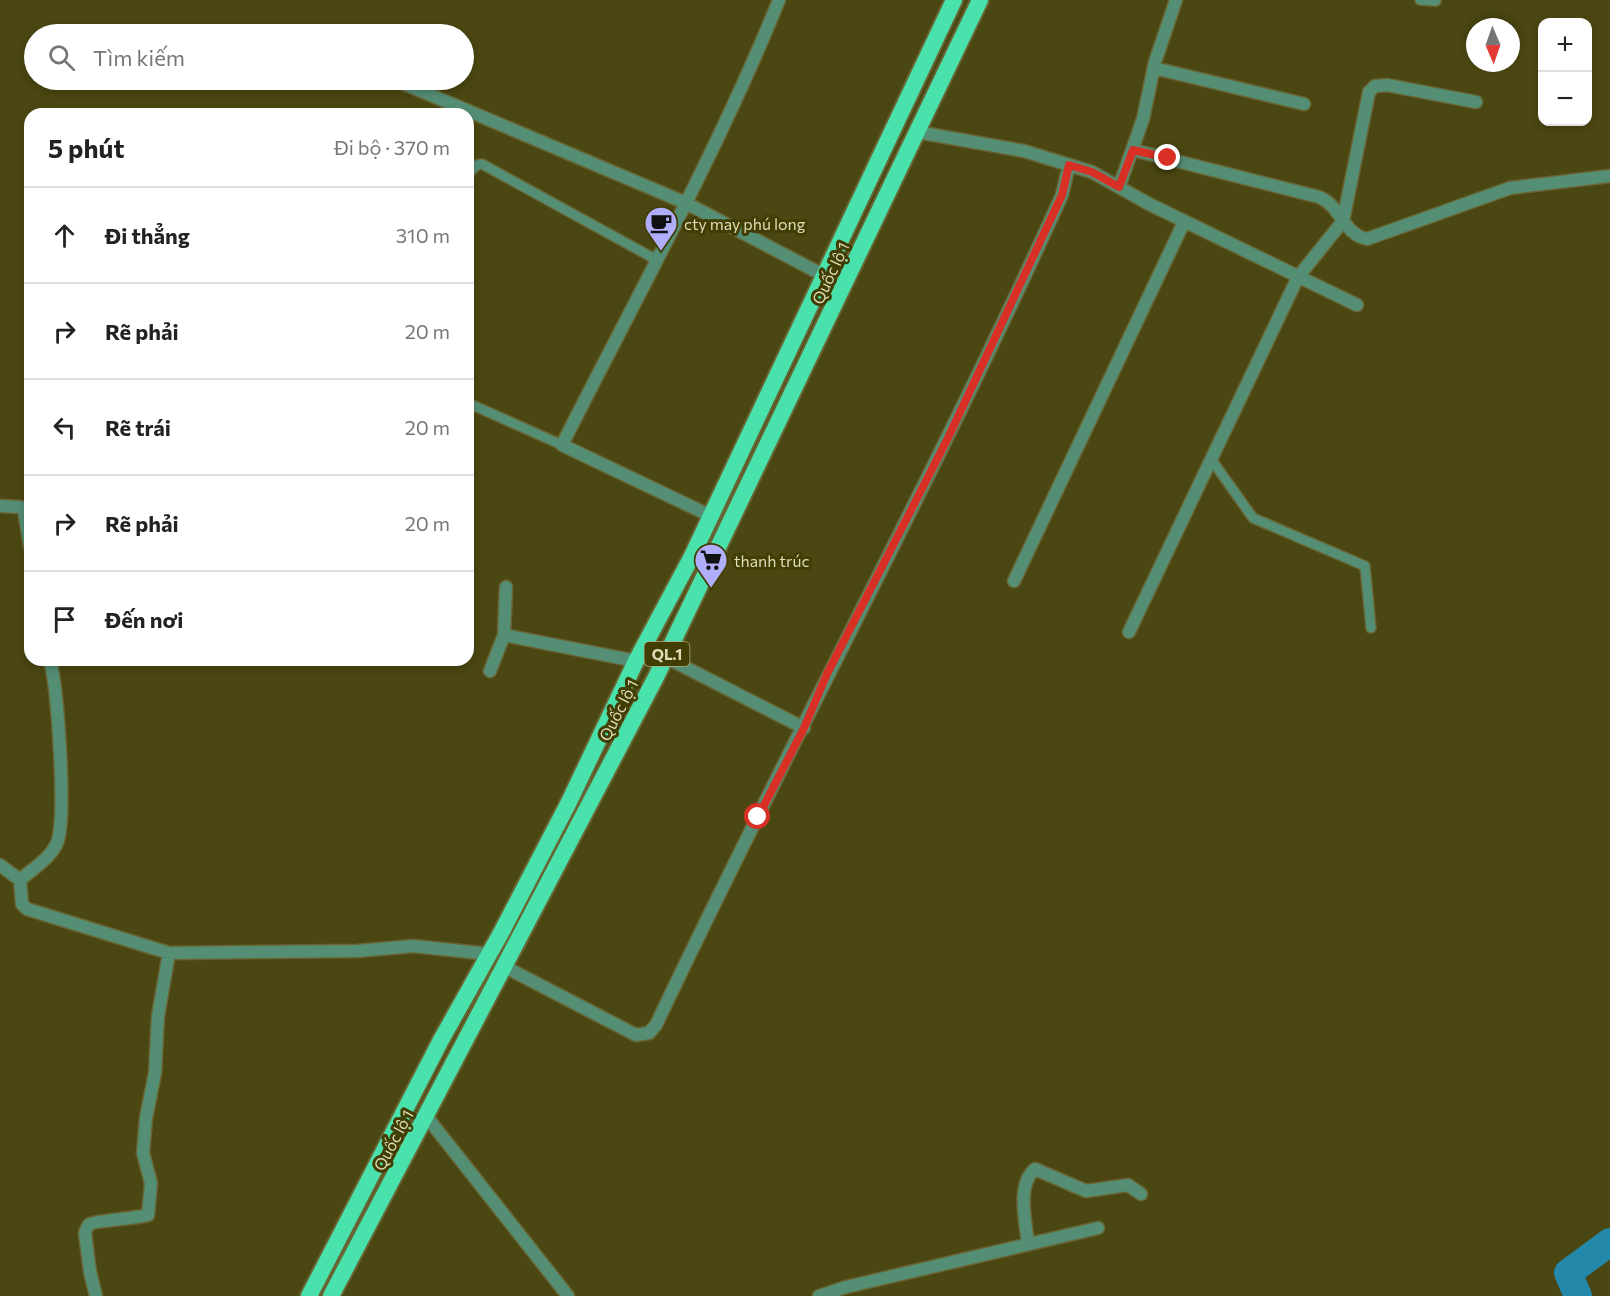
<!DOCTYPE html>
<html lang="vi">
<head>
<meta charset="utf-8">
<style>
  :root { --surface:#fff; --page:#f2f2f2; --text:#222; --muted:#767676; --line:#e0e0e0 }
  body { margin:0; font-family:Commissioner,sans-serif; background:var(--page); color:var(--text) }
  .controls { position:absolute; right:18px; top:18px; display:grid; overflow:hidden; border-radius:12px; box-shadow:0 3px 9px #0003 }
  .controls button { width:54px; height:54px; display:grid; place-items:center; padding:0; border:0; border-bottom:2px solid var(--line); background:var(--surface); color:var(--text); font:30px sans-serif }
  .compass { position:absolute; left:1466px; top:18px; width:54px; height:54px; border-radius:50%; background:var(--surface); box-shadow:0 3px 9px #0003; rotate:178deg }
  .stop { position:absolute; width:18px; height:18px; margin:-14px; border:4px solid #d93025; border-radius:50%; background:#fff }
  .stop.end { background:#d93025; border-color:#fff; box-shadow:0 2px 6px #0008 }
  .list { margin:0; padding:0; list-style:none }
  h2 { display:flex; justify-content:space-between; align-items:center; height:78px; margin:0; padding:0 24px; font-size:26px }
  h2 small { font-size:20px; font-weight:400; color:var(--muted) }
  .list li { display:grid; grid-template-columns:39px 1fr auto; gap:18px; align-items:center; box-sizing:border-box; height:96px; padding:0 24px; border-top:2px solid var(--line) }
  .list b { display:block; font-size:22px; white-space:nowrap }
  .list em { font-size:20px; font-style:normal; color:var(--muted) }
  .icon { flex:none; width:33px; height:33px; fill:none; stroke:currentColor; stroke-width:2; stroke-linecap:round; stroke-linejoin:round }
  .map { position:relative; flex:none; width:1610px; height:1296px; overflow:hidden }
  .search { position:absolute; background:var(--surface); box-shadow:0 3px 9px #0003; left:24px; top:24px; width:450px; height:66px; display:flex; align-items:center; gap:15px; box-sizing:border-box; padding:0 21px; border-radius:33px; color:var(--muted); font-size:22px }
  .panel { position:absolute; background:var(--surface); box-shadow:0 3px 9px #0003; left:24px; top:108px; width:450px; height:558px; border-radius:18px }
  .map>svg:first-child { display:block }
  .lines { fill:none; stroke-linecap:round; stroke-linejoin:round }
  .river { stroke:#2388a9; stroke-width:28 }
  .service-casing { stroke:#686534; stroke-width:12 }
  .minor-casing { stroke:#686534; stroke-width:15 }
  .tertiary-casing { stroke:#686534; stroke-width:15 }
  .trunk-casing { stroke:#686534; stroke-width:20 }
  .service { stroke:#548e75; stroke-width:9 }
  .minor { stroke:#548e75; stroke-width:12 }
  .tertiary { stroke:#548e75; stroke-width:12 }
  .trunk { stroke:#4ae2ac; stroke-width:16 }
  .route { stroke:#d93025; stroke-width:8 }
  .labels { text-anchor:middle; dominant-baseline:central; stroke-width:6; stroke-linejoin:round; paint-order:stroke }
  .shield { fill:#413d03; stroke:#afad84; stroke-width:1.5 }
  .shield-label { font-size:15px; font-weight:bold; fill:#deddbb }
  .poi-label { font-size:16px; fill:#deddbb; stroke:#413d03; text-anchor:start }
  .street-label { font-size:16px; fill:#deddbb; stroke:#413d03 }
</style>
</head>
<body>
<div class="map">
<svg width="1610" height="1296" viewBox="0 0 1610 1296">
  <rect width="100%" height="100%" fill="#4b4712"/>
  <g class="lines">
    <path class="river" d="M1578,1296L1568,1273L1610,1242"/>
    <g class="service-casing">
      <path id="service" d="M1420,0L1436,1
        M468,174L477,165L482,164L655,259
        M468,403L562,445
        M1211,459L1253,518L1365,566L1371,628"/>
    </g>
    <g class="minor-casing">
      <path id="minor" d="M1154,68L1304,104
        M395,80L686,203L823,275
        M917,132L1024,151L1092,172L1149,204L1357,305
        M1133,150L1319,197C1341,206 1343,234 1367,239L1510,188L1610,176
        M1119,187L1143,119L1155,62L1176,0
        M0,506L20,507L24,510L30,547
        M711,516L562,445C636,298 717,153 779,0
        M1014,581L1184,222
        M506,587L504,635L636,661
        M1129,632L1298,277L1343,221L1369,92L1375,86L1387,85L1476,102
        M665,657L804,728
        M490,671L504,635
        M0,865L20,880L22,904L27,909L169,953L357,951L413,946L489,954
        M20,880C32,869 53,857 58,840C66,812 58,691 50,660
        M505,967L636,1035L649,1033L656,1025C788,746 935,476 1062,195L1069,165
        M1028,1244C1026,1223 1016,1185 1035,1169L1086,1191L1128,1185L1141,1194
        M96,1296L90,1272L85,1233C86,1230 87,1226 90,1224C94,1221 138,1218 148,1215L151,1183L143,1153L146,1118L155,1073L158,1016L169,953
        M819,1296L846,1287L1098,1228"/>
    </g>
    <g class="tertiary-casing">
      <path id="tertiary" d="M426,1116L568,1296"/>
    </g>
    <g class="trunk-casing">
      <path id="trunk" d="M309,1296L441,1040L501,933L569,802L636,661L692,556L954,0
        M331,1296L656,677L980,0"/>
    </g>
    <use href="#service" class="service"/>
    <use href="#minor" class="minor"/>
    <use href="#tertiary" class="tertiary"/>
    <use href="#trunk" class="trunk"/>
  </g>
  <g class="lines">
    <path class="route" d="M758,817L804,728L827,674L948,438L1062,195L1069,165L1092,172L1119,187L1133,150L1168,158"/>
  </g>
  <defs>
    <g id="cafe-pin" transform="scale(1.725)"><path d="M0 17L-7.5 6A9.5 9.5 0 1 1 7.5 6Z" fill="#b0aefa" stroke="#413d03"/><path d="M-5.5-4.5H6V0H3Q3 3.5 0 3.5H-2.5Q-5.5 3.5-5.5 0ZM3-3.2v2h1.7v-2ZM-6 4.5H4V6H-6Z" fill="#111"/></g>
    <g id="supermarket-pin" transform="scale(1.725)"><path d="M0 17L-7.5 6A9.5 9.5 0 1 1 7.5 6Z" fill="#b0aefa" stroke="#413d03"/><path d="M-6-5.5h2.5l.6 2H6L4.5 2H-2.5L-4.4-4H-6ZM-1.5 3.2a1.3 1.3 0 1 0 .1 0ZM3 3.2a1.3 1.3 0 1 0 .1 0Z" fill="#111"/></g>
  </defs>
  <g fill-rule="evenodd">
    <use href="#cafe-pin" x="661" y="223"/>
    <use href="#supermarket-pin" x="711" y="560"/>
  </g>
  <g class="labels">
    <rect class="shield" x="644.5" y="642" width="45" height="24" rx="4.5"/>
    <g class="shield-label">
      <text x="667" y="654">QL.1</text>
    </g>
    <g class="poi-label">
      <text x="684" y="223">cty may phú long</text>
      <text x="734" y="560">thanh trúc</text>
    </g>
    <g class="street-label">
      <text transform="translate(830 273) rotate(-65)">Quốc lộ 1</text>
      <text transform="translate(618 710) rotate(-63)">Quốc lộ 1</text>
      <text transform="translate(393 1140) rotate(-62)">Quốc lộ 1</text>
    </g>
  </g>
</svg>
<div class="controls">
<button>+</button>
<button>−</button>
</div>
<svg class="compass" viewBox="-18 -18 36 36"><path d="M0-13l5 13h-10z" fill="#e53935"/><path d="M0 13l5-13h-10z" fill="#767676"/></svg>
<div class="stop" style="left:758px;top:817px"></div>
<div class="stop end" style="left:1168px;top:158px"></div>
<div class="search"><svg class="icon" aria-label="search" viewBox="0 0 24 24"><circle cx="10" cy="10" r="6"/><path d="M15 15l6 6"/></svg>Tìm kiếm</div>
<section class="panel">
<h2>5 phút<small>Đi bộ · 370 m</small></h2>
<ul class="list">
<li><svg class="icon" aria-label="ahead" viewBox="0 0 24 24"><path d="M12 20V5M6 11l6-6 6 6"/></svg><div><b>Đi thẳng</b></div><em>310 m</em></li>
<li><svg class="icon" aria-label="right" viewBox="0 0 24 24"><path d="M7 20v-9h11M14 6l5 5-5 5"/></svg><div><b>Rẽ phải</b></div><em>20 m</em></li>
<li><svg class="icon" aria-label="left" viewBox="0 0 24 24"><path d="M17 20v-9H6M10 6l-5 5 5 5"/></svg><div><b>Rẽ trái</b></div><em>20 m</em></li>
<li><svg class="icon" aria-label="right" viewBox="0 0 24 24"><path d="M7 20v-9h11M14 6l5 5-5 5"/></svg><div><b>Rẽ phải</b></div><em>20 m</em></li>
<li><svg class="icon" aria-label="arrive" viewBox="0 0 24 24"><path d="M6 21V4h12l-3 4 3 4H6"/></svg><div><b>Đến nơi</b></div></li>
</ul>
</section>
</div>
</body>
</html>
